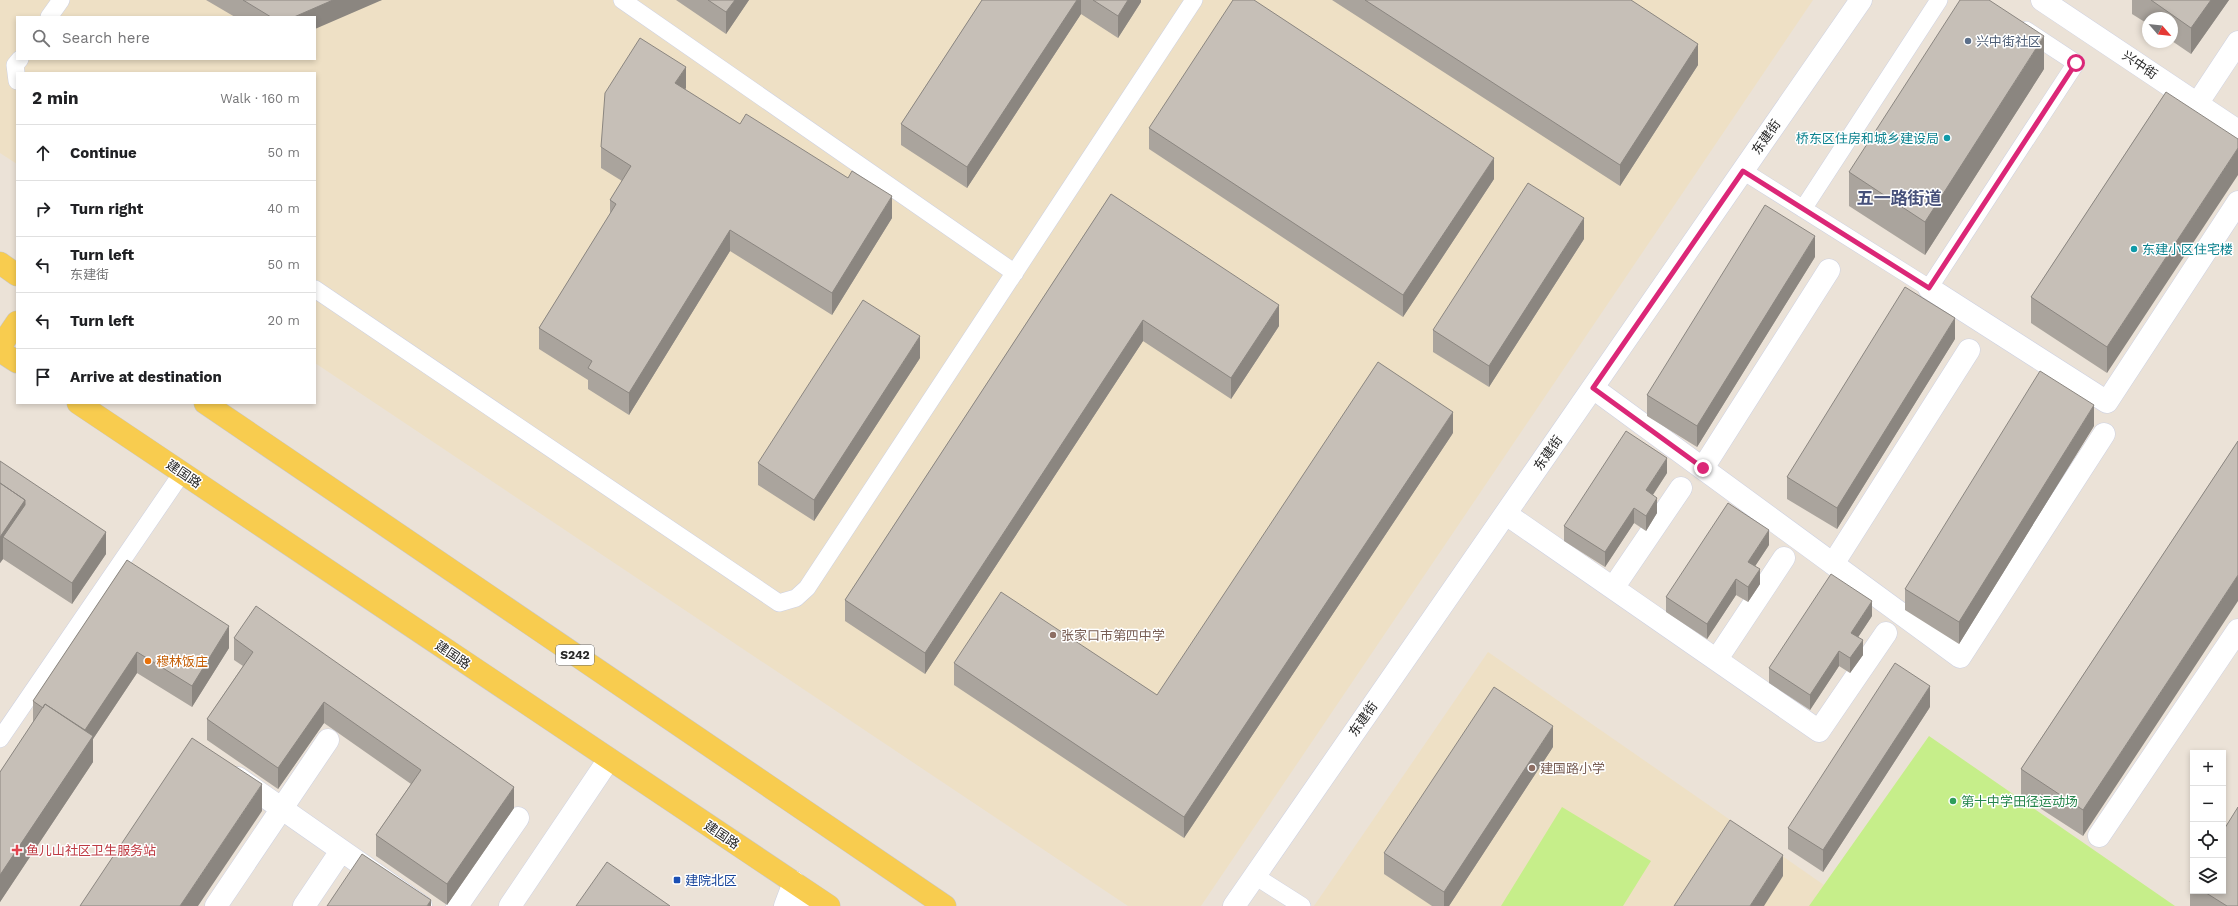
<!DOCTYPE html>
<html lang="en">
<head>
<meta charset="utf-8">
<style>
  :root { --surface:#fff; --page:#f6f6f6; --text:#202124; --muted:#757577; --line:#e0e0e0 }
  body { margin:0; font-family:"Work Sans","Noto Sans SC",sans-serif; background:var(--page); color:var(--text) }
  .controls { position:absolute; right:12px; bottom:12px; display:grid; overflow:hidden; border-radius:0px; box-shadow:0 2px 6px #0003 }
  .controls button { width:36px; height:36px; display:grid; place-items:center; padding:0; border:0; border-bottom:1px solid var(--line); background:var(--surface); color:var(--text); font:20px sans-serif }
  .compass { position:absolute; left:2142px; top:12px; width:36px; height:36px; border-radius:50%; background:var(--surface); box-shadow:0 2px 6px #0003; rotate:118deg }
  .stop { position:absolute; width:12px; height:12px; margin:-9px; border:3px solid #db2777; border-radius:50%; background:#fff }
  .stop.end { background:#db2777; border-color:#fff; box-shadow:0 1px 4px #0008 }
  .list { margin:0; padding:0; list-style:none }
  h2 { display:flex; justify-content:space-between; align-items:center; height:52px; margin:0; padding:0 16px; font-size:17px }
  h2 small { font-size:13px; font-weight:400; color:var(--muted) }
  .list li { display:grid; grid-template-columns:26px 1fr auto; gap:12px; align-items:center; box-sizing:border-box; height:56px; padding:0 16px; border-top:1px solid var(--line) }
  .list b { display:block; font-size:15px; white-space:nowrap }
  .list p { margin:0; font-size:13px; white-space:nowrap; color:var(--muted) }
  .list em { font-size:13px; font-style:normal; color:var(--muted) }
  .icon { flex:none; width:22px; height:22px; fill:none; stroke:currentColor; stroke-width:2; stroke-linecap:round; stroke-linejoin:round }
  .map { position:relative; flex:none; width:2238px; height:906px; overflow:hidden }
  .search { position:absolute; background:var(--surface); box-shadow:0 2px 6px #0003; left:16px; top:16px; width:300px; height:44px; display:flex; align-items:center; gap:10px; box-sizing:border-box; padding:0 14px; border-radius:0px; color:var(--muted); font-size:15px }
  .panel { position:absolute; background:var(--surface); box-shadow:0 2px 6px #0003; left:16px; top:72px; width:300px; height:332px; border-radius:0px }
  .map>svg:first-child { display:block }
  .education { fill:#eee0c5; fill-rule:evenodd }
  .pitch { fill:#c6ee8a }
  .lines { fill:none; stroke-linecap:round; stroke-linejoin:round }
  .lane-casing { stroke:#cdd1e2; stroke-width:18 }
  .street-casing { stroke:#cdd1e2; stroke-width:23 }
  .secondary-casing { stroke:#cdd1e2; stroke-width:23 }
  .primary-casing { stroke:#c7c7c7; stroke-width:23 }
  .lane { stroke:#fff; stroke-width:17 }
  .street { stroke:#fff; stroke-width:22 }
  .secondary { stroke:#fff; stroke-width:22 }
  .primary { stroke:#f8cc4f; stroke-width:22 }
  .wall { fill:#aaa49d }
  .shaded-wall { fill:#8b8680 }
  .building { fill:#c6bfb7; stroke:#8b8680 }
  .route { stroke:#db2777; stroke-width:5 }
  .service-dot { fill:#5c6f8a; stroke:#fff; stroke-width:1.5 }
  .culture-dot { fill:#0f9aa8; stroke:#fff; stroke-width:1.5 }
  .education-dot { fill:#8d6e63; stroke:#fff; stroke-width:1.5 }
  .food-dot { fill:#e8710a; stroke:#fff; stroke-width:1.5 }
  .leisure-dot { fill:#2e9e5b; stroke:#fff; stroke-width:1.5 }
  .health-dot { fill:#e0444e; stroke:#fff; stroke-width:1.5 }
  .transit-dot { fill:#1a4fb4; stroke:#fff; stroke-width:1.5 }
  .labels { text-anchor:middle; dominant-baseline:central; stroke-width:3; stroke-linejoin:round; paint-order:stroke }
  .shield { fill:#fff; stroke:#686868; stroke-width:1 }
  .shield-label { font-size:12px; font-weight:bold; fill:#272727 }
  .service-label { font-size:13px; fill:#4e5e75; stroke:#fff; text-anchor:start }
  .street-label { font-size:13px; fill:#272727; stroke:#fff }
  .culture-label { font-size:13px; fill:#0d838f; stroke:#fff; text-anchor:end }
  .education-label { font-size:13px; fill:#785e54; stroke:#fff; text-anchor:start }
  .food-label { font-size:13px; fill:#c56008; stroke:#fff; text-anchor:start }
  .leisure-label { font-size:13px; fill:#27864d; stroke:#fff; text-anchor:start }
  .health-label { font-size:13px; fill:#be3a42; stroke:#fff; text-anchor:start }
  .transit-label { font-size:13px; fill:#164399; stroke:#fff; text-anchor:start }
  .district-label { font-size:17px; font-weight:bold; fill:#46507a; stroke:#fff }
</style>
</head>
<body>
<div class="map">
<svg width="2238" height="906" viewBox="0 0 2238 906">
  <rect width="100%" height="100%" fill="#ebe2d7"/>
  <path class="education" d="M0,0H1813L1201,906H1128L315,363V73H17V164L0,153ZM17,17H315V59H17Z
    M1488,652L1824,885L1809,906H1314Z"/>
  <path class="pitch" d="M1929,736L2175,906H1809Z
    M1562,807L1651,861L1623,906H1501Z"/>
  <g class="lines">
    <g class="lane-casing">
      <path id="lane" d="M622,0L1015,273
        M49,17L61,0
        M17,81L15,65L20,59
        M1743,171L1929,288L2076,63L2026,30
        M1803,209L1939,0
        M315,289L779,603L796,598L807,588L1194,0
        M0,739L182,473
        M1255,876L1302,906"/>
    </g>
    <g class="street-casing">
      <path id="street" d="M2042,0L2238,131
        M2197,104L2238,42
        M1929,288L2107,402L2238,202
        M1593,388L1960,657L2104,434
        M1703,468L1829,270
        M1506,514L1819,731L1886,633
        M1833,564L1969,350
        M1613,588L1681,488
        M1717,659L1784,558
        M238,778L421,906
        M2099,836L2238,630
        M794,882L799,906
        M216,906L328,740
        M304,906L341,851
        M457,906L518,818
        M510,906L609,759"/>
    </g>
    <g class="secondary-casing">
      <path id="secondary" d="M785,906L794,882
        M1234,906L1861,0"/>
    </g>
    <g class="primary-casing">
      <path id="primary" d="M0,263L17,275
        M0,347L17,322
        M0,351L17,362
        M78,403L829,906
        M205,403L945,906"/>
    </g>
    <use href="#lane" class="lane"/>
    <use href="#street" class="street"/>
    <use href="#secondary" class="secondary"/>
    <use href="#primary" class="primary"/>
  </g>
  <path class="wall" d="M206,0H382L315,17H235Z
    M676,0H749L726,34Z
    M982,0H1141V2L1118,38L1081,14L967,188L901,145V124Z
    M1332,0H1631L1698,65L1620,186Z
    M2132,0H2229L2191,54L2172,41V18H2148V24L2132,14Z
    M2044,69L1925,255L1849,206V172Z
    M686,88L685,90L740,124L892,218L832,315L730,251L629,415L588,389V380L539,349V328L610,214V200L622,181L601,168V147Z
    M2166,92L2107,373L2031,323V297Z
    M1149,128L1494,179L1403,317L1149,149Z
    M1111,194L1279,326L1231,399L1143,341L925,674L845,621V600Z
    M1584,239L1489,387L1433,352V330Z
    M1815,257L1697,447L1647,416V395Z
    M1955,339L1837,529L1787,499V477Z
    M920,358L814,521L758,485V463Z
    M2094,426L1959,644L1905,610V589Z
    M1453,433L1184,838L954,685V663L1157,695Z
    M2238,441L2083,836L2021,796V769Z
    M0,461L106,554L72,604L3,559L0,563Z
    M1667,473L1653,495L1657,513L1646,531L1634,523L1605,567L1564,541V526Z
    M1769,545L1755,566L1760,584L1748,602L1736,595L1707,639L1666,612V597Z
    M127,560L229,648L192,707L137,673L93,739V762L0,902V772L33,723V701Z
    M1872,616L1858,637L1863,655L1850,673L1839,666L1810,710L1769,683V668Z
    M234,638L514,808L447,905L376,856V835L411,784L324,723L278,789L207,740V719L243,666L234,660Z
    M1930,707L1823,872L1788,849V828Z
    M1553,747L1449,906H1432L1384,874V853Z
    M2193,878V891H2223L2238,906H2190V882Z"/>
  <path class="shaded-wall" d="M333,0H382L315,29V17H294Z
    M735,0H749L726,34V12Z
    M1077,0H1081V14L967,188V167Z
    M1128,0H1141V2L1118,38V16Z
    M2211,0H2229L2191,54V28Z
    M2044,36V69L1925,255V222Z
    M1698,44V65L1620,186V165Z
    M686,67V88L675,105V83Z
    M2238,148V175L2107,373V347Z
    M1494,158V179L1403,317V295Z
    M892,196V218L832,315V293Z
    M1584,218V239L1489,387V366Z
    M730,230V251L629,415V393Z
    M1815,236V257L1697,447V426Z
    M1279,305V326L1231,399V378Z
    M1955,318V339L1837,529V508Z
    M1143,320V341L925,674V653Z
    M920,336V358L814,521V500Z
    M2094,405V426L1959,644V622Z
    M1453,412V433L1184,838V817Z
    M1667,458V473L1646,505V490Z
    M1657,498V513L1646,531V516Z
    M25,500V527L3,537V559L0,563V537Z
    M1634,508V523L1605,567V552Z
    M1769,530V545L1748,577V562Z
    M106,532V554L72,604V583Z
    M1760,569V584L1748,602V587Z
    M2238,575V601L2083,836V810Z
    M1736,579V595L1707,639V624Z
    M1872,601V616L1851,648V633Z
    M229,626V648L192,707V686Z
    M1863,640V655L1850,673V658Z
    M1839,651V666L1810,710V695Z
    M137,652V673L93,739V762L0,902V875L82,734Z
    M1930,686V707L1823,872V850Z
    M324,702V723L278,789V768Z
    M1553,726V747L1449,906H1444V892Z
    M262,784V811L198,906H180Z
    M514,787V808L447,905V884Z
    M1783,855V876L1764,906H1750Z
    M431,900V906H427Z"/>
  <path class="building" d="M243,0H333L294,17H271Z
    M708,0H735L726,12Z
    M982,0H1077L967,167L901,124Z
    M1093,0H1128L1118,16Z
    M1233,0H1254L1494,158L1403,295L1149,128Z
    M1365,0H1631L1698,44L1620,165Z
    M1960,0H1989L2044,36L1925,222L1849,172Z
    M2151,0H2211L2191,28Z
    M640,38L686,67L675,83L740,124L746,114L848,178L852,171L892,196L832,293L730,230L629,393L588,368L592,361L539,328L616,204L610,200L631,166L601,147L605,93Z
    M2166,92L2238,139V148L2107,347L2031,297Z
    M1528,183L1584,218L1489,366L1433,330Z
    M1111,194L1279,305L1231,378L1143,320L925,653L845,600Z
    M1765,205L1815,236L1697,426L1647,395Z
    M1905,287L1955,318L1837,508L1787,477Z
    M863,300L920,336L814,500L758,463Z
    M1378,362L1453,412L1184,817L954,663L1001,592L1157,695Z
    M2040,371L2094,405L1959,622L1905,589Z
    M1626,431L1667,458L1646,490L1657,498L1646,516L1634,508L1605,552L1564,526Z
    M2238,441V575L2083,810L2021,769Z
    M0,461L106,532L72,583L3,537L25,505V500L0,483Z
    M0,483L25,500L0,537Z
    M1728,503L1769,530L1748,562L1760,569L1748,587L1736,579L1707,624L1666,597Z
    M127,560L229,626L192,686L137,652L85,730L45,704L43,708L33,701Z
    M1831,574L1872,601L1851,633L1863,640L1850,658L1839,651L1810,695L1769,668Z
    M256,606L514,787L447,884L376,835L421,770L324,702L278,768L207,719L253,652L234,638Z
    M1895,663L1930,686L1823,850L1788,828Z
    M1494,687L1553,726L1444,892L1384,853Z
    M45,704L93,736L0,875V772Z
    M192,738L262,784L180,906H80Z
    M2238,807V906H2227L2203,891H2223V831Z
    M1730,820L1783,855L1750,906H1674Z
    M362,854L431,900L427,906H327Z
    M607,862L670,906H576Z
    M2193,878V884L2190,882Z"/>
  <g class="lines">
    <path class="route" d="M1703,468L1593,388L1743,171L1929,288L2076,63"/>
  </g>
  <circle class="service-dot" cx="1968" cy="41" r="4"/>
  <g class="culture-dot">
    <circle cx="1947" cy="138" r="4"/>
    <circle cx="2134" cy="249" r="4"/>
  </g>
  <g class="education-dot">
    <circle cx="1053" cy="635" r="4"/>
    <circle cx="1532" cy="768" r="4"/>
  </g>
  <circle class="food-dot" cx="148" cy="661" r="4"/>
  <circle class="leisure-dot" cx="1953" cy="801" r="4"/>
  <path class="health-dot" d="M15 844h4v4h4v4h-4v4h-4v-4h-4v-4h4z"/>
  <rect class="transit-dot" x="673" y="876" width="8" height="8" rx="2"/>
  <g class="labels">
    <rect class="shield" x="556" y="645" width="38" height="20" rx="3"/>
    <g class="shield-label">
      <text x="575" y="655">S242</text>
    </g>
    <g class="service-label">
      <text x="1976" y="41">兴中街社区</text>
    </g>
    <g class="street-label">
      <text transform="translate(2140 65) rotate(34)">兴中街</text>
      <text transform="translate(1766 137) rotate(-55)">东建街</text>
      <text transform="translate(1548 453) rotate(-55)">东建街</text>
      <text transform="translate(184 474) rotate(34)">建国路</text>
      <text transform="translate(453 655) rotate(34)">建国路</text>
      <text transform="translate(1363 719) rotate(-55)">东建街</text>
      <text transform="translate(722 835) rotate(34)">建国路</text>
    </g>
    <g class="culture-label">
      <text x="1939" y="138">桥东区住房和城乡建设局</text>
      <text x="2142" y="249" text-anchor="start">东建小区住宅楼</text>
    </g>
    <g class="education-label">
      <text x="1061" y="635">张家口市第四中学</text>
      <text x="1540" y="768">建国路小学</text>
    </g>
    <g class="food-label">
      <text x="156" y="661">穆林饭庄</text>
    </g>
    <g class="leisure-label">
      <text x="1961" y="801">第十中学田径运动场</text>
    </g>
    <g class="health-label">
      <text x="26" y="850">鱼儿山社区卫生服务站</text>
    </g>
    <g class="transit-label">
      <text x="685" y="880">建院北区</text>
    </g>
    <g class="district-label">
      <text x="1899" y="198">五一路街道</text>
    </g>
  </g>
</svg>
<div class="controls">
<button>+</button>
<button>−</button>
<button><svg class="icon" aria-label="locate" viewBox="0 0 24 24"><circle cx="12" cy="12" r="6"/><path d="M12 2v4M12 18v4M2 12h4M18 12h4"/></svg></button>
<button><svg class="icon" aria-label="layers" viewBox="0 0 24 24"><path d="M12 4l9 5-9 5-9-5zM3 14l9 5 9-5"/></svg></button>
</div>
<svg class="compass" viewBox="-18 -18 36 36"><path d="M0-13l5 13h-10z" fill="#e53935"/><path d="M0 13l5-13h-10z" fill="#757577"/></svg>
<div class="stop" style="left:2076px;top:63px"></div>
<div class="stop end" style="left:1703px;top:468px"></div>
<div class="search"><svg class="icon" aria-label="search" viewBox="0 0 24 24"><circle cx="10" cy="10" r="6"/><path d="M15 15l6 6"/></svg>Search here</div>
<section class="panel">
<h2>2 min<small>Walk · 160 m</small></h2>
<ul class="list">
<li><svg class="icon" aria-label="ahead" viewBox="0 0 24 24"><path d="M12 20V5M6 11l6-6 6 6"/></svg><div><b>Continue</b></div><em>50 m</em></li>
<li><svg class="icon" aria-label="right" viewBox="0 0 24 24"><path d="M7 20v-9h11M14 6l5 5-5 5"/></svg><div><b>Turn right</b></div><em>40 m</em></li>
<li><svg class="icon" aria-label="left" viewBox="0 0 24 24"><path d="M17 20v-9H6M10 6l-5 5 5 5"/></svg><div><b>Turn left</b><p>东建街</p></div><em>50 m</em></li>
<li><svg class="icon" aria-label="left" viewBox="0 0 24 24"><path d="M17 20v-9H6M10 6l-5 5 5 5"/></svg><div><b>Turn left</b></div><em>20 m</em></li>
<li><svg class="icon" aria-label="arrive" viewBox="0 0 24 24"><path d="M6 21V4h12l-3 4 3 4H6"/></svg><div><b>Arrive at destination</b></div></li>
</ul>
</section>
</div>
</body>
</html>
